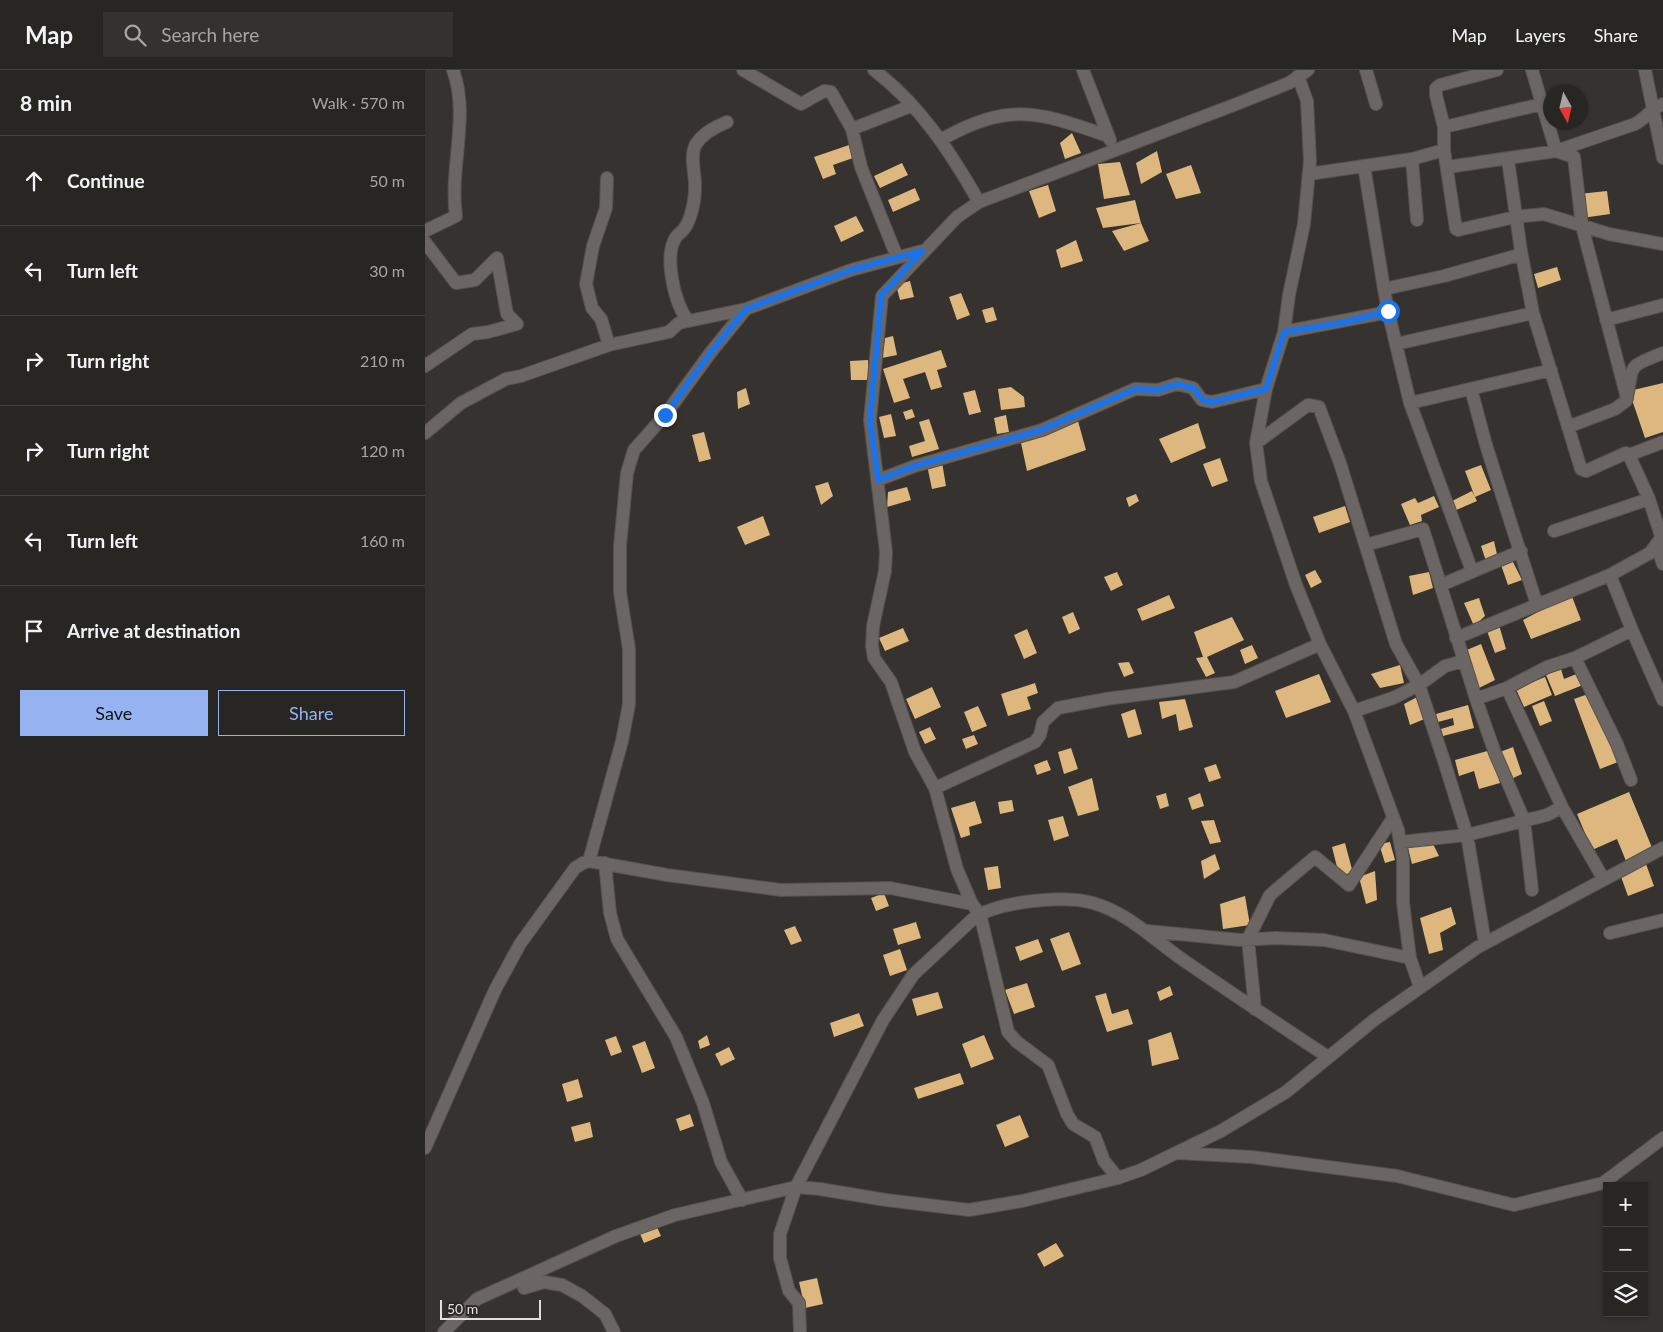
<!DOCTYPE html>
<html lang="en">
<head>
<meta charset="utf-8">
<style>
  :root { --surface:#282623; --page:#343230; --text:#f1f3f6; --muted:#a5a5a6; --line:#444341; --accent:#95b2f1 }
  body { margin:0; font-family:Lato,sans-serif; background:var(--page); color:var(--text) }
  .controls { position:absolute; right:15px; bottom:15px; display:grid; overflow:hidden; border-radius:0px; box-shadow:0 1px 4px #0004 }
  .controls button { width:45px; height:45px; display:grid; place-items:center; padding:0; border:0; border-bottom:1px solid var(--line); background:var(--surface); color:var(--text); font:25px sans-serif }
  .compass { position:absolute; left:1118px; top:15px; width:45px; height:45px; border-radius:50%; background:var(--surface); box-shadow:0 1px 4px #0004; rotate:172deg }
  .scale { position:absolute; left:15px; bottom:12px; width:101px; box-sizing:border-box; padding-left:5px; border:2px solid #e2dfdd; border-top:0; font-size:14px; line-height:18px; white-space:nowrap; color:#e2dfdd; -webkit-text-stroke:4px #2c2825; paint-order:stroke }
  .stop { position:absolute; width:15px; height:15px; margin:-11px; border:4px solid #1a73e8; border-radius:50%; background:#fff }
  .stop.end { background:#1a73e8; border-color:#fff; box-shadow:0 1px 5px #0008 }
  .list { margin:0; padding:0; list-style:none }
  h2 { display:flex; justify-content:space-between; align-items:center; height:65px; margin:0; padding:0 20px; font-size:21px }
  h2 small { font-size:16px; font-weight:400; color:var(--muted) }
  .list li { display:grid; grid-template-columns:32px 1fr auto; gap:15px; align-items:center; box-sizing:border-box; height:90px; padding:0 20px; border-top:1px solid var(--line) }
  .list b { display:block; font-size:19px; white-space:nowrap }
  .list em { font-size:16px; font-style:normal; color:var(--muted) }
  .actions { display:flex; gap:10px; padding:15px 20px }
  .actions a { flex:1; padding:11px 0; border:1px solid var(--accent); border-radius:0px; text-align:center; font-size:18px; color:var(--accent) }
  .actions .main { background:var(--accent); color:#111 }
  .icon { flex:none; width:28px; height:28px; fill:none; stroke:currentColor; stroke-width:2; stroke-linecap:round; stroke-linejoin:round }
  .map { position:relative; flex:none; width:1238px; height:1262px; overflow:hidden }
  header { display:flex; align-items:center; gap:30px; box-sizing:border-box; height:70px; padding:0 25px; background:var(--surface); border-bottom:1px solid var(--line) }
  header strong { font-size:24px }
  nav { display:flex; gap:28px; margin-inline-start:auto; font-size:18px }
  .search { width:350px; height:45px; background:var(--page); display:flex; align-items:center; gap:12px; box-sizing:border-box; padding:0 18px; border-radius:0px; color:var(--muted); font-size:19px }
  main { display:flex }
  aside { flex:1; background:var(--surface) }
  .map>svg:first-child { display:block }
  .building { fill:#ddb77d }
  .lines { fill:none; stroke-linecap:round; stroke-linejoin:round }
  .minor-casing { stroke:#55514e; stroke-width:14 }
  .minor { stroke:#6b6663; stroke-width:12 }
  .route { stroke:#1a73e8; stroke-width:6 }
</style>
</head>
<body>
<header>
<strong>Map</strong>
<div class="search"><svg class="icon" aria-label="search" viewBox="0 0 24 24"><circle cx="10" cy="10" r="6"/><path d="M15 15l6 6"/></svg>Search here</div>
<nav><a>Map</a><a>Layers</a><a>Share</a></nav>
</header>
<main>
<aside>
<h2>8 min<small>Walk · 570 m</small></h2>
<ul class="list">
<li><svg class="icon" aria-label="ahead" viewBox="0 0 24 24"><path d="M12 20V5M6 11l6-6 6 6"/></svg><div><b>Continue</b></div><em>50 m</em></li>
<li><svg class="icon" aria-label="left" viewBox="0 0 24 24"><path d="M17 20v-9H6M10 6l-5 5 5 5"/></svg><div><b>Turn left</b></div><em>30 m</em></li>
<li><svg class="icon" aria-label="right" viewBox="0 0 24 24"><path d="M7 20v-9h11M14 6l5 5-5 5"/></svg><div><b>Turn right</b></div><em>210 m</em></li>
<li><svg class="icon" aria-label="right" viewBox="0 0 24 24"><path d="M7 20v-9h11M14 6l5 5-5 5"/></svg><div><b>Turn right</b></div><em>120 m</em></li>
<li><svg class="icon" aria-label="left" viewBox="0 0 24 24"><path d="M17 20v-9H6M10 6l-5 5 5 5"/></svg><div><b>Turn left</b></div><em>160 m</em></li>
<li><svg class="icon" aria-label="arrive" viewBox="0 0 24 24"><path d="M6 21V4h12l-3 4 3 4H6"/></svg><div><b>Arrive at destination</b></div></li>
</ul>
<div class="actions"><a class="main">Save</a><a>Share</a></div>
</aside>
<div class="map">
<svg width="1238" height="1262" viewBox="0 0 1238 1262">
  <rect width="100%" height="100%" fill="#36322f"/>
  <path class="building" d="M647,63L656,83L640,89L635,73Z
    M424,75L428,88L408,95L411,104L398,109L389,87Z
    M732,81L737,102L716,114L711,93Z
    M695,92L705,125L679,129L673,94Z
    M477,93L483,105L455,118L449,106Z
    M766,95L776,123L751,129L741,104Z
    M623,115L631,141L614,148L604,121Z
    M490,118L495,130L468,142L463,130Z
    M1182,121L1185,144L1157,148L1154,124Z
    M710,130L716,153L678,158L671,138Z
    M431,146L439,161L416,172L409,156Z
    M716,153L724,171L699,181L687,161Z
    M651,170L658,191L636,198L631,180Z
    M1132,197L1136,210L1113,218L1109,204Z
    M485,211L489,227L475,230L471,215Z
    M536,223L545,245L532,250L524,227Z
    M568,237L572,250L561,253L557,240Z
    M468,266L472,285L457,288L460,268Z
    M516,280L522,297L512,300L517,317L506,320L500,302L478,309L485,328L469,333L458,299Z
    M443,290L444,310H426L425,291Z
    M1238,313V362L1220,368L1204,321Z
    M586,317L599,327L600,337L576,340L573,319Z
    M321,318L325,334L313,339L312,322Z
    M550,320L556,342L544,345L538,323Z
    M487,339L490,347L481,350L478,342Z
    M466,344L471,366L459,368L454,347Z
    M581,345L584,362L572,364L569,348Z
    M504,349L514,379L487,387L484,376L500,371L494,352Z
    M653,351L661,380L602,401L596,373Z
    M773,353L781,378L746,393L734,369Z
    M279,362L286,389L274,392L267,365Z
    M795,388L803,411L787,417L778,394Z
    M517,392L521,416L507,419L502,395Z
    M1056,395L1066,420L1050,427L1040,401Z
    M403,412L408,426L396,435L390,416Z
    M482,417L486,430L462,437L463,422Z
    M1047,421L1052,431L1029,441L1025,432Z
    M711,424L714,431L704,437L701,428Z
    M1009,426L1014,437L996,445L997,451L985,455L976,434L990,428L993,433Z
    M920,436L925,452L894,463L888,447Z
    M338,446L345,465L320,475L312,457Z
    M1069,471L1073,489L1062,494L1056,476Z
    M1086,488L1097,510L1083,515L1075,492Z
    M890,500L897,512L886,518L880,505Z
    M692,502L698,515L686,521L679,507Z
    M1004,502L1008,518L988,525L984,506Z
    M1146,524L1156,550L1106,569L1098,550Z
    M744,525L750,538L717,551L712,539Z
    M1054,528L1060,546L1049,556L1039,533Z
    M648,542L655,559L644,564L637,547Z
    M807,547L819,570L782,587L790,603L781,607L771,588L778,587L769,562Z
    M1074,555L1081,579L1070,583L1062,561Z
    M478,558L484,571L460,581L454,568Z
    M602,559L612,583L599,589L589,565Z
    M1056,574L1070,610L1054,618L1037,582Z
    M827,575L833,588L820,594L815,580Z
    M704,592L709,603L699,607L693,593Z
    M975,595L979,613L955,618L946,604Z
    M1136,599L1139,609L1154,603L1158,615L1130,626L1121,605Z
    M894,604L906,632L861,648L850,621Z
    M1120,607L1127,625L1099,637L1091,619Z
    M610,613L613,623L602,627L606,639L583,646L576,624Z
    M507,617L516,637L490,649L481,629Z
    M1166,623L1193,692L1175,699L1149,629Z
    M996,625L1002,648L985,655L979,634Z
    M760,629L768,657L754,661L751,644L737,649L734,632Z
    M1119,631L1127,651L1115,656L1107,636Z
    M1043,635L1049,658L1018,666L1016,659L1029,655L1028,648L1013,652L1011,644Z
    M553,636L562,656L547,662L539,642Z
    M710,639L717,664L703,668L696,644Z
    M505,657L511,669L500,674L494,662Z
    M549,665L553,674L541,679L537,669Z
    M1088,677L1097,704L1086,709L1075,682Z
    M646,678L653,699L639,704L633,682Z
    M1066,680L1075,713L1054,719L1049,701L1034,706L1030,690Z
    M622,690L626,700L612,705L609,695Z
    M791,694L796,708L784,712L779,698Z
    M667,708L674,740L653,746L643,717Z
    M1204,722L1228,780L1201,791L1192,769L1167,780L1152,744Z
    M741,723L744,736L735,739L731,726Z
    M775,723L779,736L767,740L763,728Z
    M587,730L589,741L575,744L573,732Z
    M550,731L557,753L544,757L545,765L536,768L526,738Z
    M638,746L644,766L629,771L623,750Z
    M789,750L796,772L785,774L776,751Z
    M1006,770L1014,786L987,794L983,778Z
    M965,772L970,790L960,793L954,774Z
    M920,773L928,803L914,805L907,777Z
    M790,784L795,799L779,809L776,791Z
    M1221,794L1229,816L1203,826L1195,804Z
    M573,796L576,818L563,820L559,798Z
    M950,801L952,830L941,834L934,807Z
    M459,823L464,836L451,841L446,828Z
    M820,826L825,855L798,859L795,834Z
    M1026,837L1031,854L1015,863L1018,880L1004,884L995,848Z
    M491,852L496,868L473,875L468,859Z
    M370,856L377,871L366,875L359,860Z
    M644,862L656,894L637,901L625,869Z
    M613,869L618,882L595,891L590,877Z
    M475,879L482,900L465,906L458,885Z
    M602,913L610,937L589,944L580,920Z
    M745,916L748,925L735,931L732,922Z
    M513,922L518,938L492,946L487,929Z
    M681,923L687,944L703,939L708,954L682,962L670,926Z
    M434,943L439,956L409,967L405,953Z
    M746,962L754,989L727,996L723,970Z
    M282,965L285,975L275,979L273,971Z
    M559,965L569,989L546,998L537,974Z
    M191,966L197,982L186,986L180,970Z
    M220,971L230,998L217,1003L207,976Z
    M304,977L310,989L296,996L290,984Z
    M535,1003L539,1014L493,1029L489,1018Z
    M153,1009L158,1027L142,1032L137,1014Z
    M265,1044L269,1056L255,1061L251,1049Z
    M595,1045L604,1067L580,1077L571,1055Z
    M165,1052L168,1067L150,1072L146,1057Z
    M232,1157L236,1166L219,1173L215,1164Z
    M631,1173L639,1186L619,1197L612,1184Z
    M392,1208L398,1234L380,1238L374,1212Z"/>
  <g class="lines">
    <g class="minor-casing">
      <path id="minor" d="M318,0L376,34L399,21L406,22L427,59L486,36
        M449,0C495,35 526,83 554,132
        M658,0L685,70
        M941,0L951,34
        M1072,0L1015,15L1011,18V25L1019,57V80L1031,159L1033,160L1090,147L1119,144L1184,164L1238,174
        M1107,0L1131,81L1149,87L1157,156L1202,328
        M1220,0L1238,88
        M873,6L882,31L885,91L879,154L864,225L859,262L841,319L831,373L836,411L871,515L895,574L929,641L973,760L978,789V833L985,888L995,917
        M1019,57L1117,34
        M427,59L436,97L472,187
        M517,69C586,31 613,42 683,66
        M987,89L992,150
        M939,96L959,219
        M1023,97L1131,81L1210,54C1221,48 1226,39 1238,34
        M884,104L987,89L1019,80
        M182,108L181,138L168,176L161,214L167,238L176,249L184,275
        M0,161L31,146C24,98 45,46 28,0
        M0,172L31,213L50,210L72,188L82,244L92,254
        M1096,181L1108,243L1156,399L1161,401L1201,383L1204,385L1224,429L1236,466
        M963,241L985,333L1047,501
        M1181,250L1238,235
        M263,251C250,234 238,187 251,167C253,164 257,162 259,159C266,150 270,130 270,119C271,105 264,86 271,74C278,63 290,57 302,52
        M859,262L953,244L963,241L959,219L1019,206L1094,185L1096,181L1083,90
        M971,274L1108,243
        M0,296L47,264L63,262L92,254
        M1046,319L1061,375L1112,535
        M985,333L1126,300
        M1143,357L1190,339L1201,331C1210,294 1199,298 1238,283
        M0,363L36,333L81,309L96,306L184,275L244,262L254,253L321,239
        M831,373L883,335L894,337L915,393L971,574L994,615L1019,691L1042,765L1060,873
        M1204,385L1238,372
        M453,410L490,396L617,360L710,319L733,320L752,314L768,318L777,330L787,332L841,319
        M1129,461L1224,429
        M941,475L998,459L1051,629L1082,618L1122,597L1150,588L1207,560L1238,630
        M1232,476L1238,494
        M1185,505L1207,560
        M1016,515L1096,481
        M1031,568L1185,505L1225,483L1238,465
        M1150,588L1192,674L1206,710
        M1082,618L1137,737L1178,808
        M1051,629L1070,683L1099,750L1107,820
        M929,641L968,628L994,615L1020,596L1039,591
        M510,718L610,672L615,665L618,652L633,638L681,629L809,612L895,574
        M975,772L1042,765L1122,745L1137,737
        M164,791L197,671L204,634V579L195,522V476L202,403L209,380L240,345L286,282L321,239L426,200L497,181
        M180,793L185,843L192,869L251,967L278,1033L296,1092L317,1130
        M547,834L532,799L510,718L490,682L466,612L449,588L447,576L448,556L460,501L461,482L445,350L457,226L532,147L554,132L814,33L864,13L883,0
        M722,861L815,870L851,868L899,870L985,888
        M1185,863L1238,850
        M830,939L823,869L845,825L890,787L924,815L968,748
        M0,1078L70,920L95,874L150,798L158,793L164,791L242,805L356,820L465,818L547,834L555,844L583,962L592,972L623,995L642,1044L648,1054L670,1067L679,1091L693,1108
        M753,1083L827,1087L972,1106L1089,1135L1178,1113L1238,1068
        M99,1218L119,1212L137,1215L157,1226L180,1244L189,1262
        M19,1262L52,1229L191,1166L250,1145L371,1117L395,1119L461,1130L544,1140L597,1131L693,1108L716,1100L796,1061L861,1022L949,950L1053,877L1238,778
        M375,1262L374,1233L364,1221L355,1188V1164L371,1117L458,950L488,905L550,847C577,831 638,825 668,833C704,843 731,872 761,892C808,924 856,956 903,987"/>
    </g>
    <use href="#minor" class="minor"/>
  </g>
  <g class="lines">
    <path class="route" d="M240,345L286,282L321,239L426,200L497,181L456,226L445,350L453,410L490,396L616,360L710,319L733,320L752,314L768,318L778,330L787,332L841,319L859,262L916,253L963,241"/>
  </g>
</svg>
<div class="controls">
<button>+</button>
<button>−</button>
<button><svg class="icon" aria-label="layers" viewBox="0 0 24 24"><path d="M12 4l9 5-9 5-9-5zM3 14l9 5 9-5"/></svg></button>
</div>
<svg class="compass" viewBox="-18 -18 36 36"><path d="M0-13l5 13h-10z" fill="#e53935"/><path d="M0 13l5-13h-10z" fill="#a5a5a6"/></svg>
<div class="scale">50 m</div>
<div class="stop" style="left:963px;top:241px"></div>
<div class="stop end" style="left:240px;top:345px"></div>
</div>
</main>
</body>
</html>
